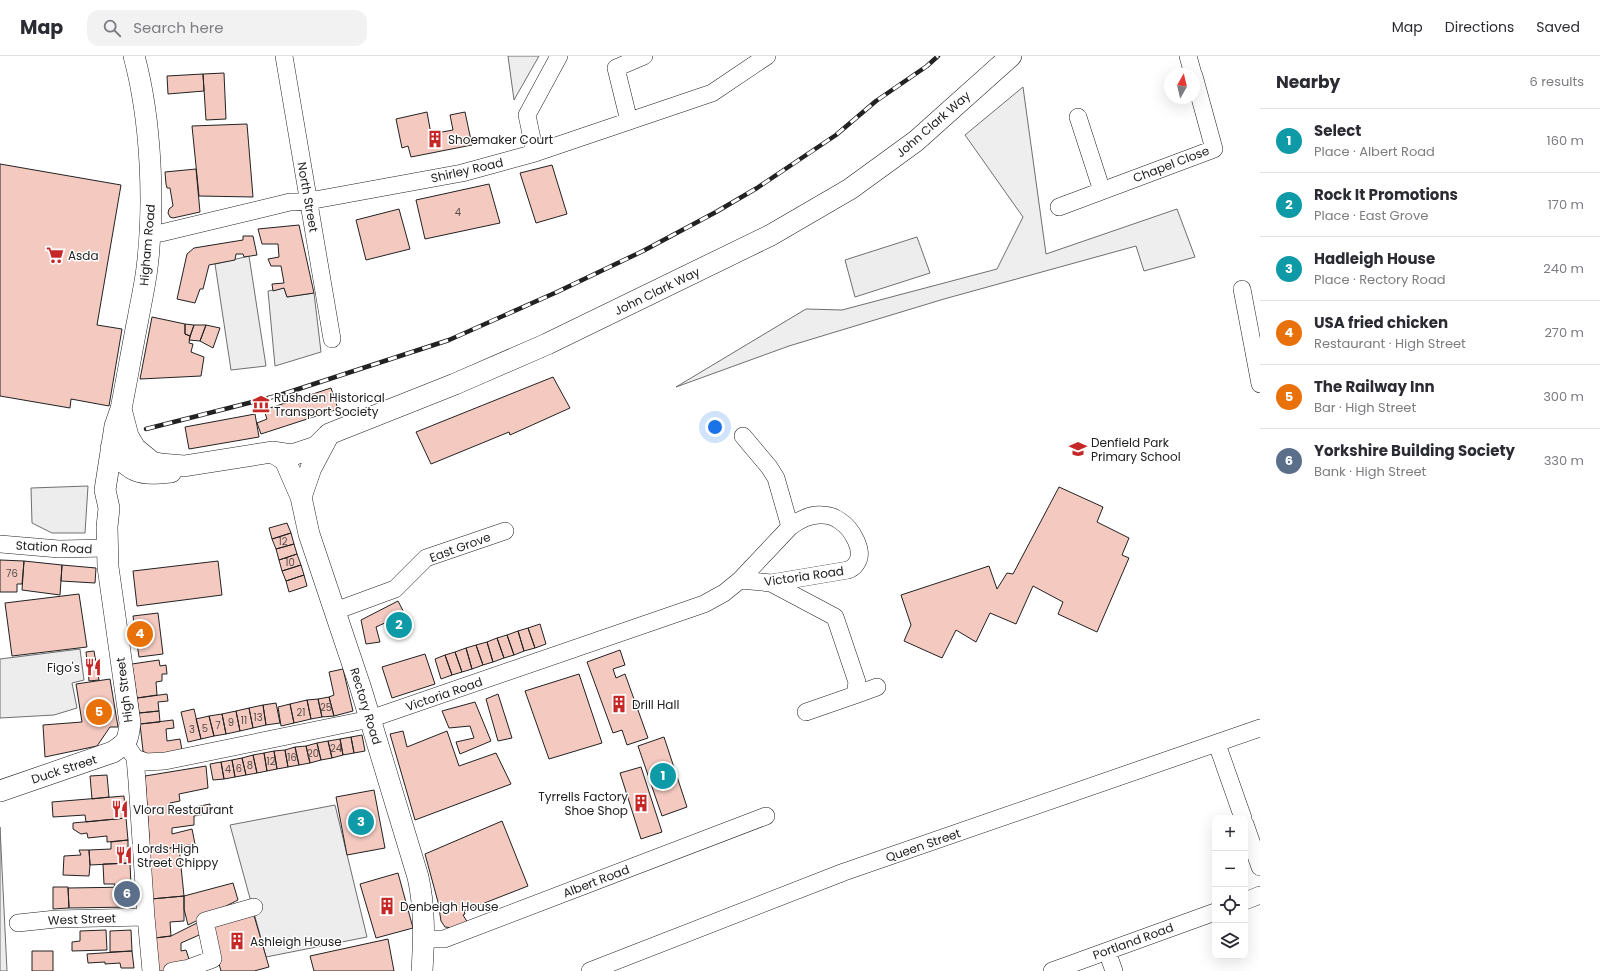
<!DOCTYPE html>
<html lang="en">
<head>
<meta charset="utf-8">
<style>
  :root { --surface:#fff; --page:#f2f2f3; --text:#2b2b33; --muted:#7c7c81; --line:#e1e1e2; --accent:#c62828 }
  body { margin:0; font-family:Poppins,sans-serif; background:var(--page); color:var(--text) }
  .controls { position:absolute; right:12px; bottom:12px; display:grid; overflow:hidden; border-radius:8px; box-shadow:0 4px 16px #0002 }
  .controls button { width:36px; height:36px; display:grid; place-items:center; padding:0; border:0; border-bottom:1px solid var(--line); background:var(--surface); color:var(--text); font:20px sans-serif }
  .compass { position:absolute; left:1164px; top:12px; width:36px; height:36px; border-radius:50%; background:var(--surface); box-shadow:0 4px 16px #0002; rotate:8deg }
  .you { position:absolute; left:715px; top:371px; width:14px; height:14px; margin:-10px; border:3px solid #fff; border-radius:50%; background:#1a73e8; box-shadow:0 0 0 6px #1a73e833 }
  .badge { display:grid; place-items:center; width:26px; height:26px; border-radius:50%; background:var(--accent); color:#fff; font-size:13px; font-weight:700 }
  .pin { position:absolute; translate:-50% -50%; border:2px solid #fff; box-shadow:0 1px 4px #0006 }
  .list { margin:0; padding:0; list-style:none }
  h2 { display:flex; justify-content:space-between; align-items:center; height:52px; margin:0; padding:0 16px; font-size:17px }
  h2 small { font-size:13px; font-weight:400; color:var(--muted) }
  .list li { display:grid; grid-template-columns:26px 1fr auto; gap:12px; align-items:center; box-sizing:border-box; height:64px; padding:0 16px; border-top:1px solid var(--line) }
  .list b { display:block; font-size:15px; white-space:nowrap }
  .list p { margin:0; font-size:13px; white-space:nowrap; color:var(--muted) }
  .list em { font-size:13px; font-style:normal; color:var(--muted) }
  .icon { flex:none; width:22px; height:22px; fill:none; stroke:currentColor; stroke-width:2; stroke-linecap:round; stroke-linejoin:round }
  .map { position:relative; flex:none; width:1260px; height:915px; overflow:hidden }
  header { display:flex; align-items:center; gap:24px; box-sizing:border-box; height:56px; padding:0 20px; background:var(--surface); border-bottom:1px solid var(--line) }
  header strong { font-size:19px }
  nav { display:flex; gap:22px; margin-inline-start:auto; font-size:14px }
  .search { width:280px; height:36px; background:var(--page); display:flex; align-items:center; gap:10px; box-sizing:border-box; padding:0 14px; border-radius:12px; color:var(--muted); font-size:15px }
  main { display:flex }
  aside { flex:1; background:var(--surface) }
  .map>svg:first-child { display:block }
  .green { fill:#eee; stroke:#6f6f6f }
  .parking { fill:#ededed; stroke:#6f6f6f }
  .building { fill:#f3c9c0; stroke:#222 }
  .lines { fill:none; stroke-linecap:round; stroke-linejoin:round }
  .minor-casing { stroke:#222; stroke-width:18 }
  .major-casing { stroke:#222; stroke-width:22 }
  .minor { stroke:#fff; stroke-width:17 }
  .major { stroke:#fff; stroke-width:21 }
  .rail-casing { stroke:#222; stroke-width:4.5 }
  .rail { stroke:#fff; stroke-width:3; stroke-dasharray:9; stroke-linecap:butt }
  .labels { text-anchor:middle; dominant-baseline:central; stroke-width:3; stroke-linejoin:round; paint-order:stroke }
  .number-label { font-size:10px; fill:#564c4a }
  .street-label { font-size:12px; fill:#222; stroke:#fff }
  .poi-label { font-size:12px; fill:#222; stroke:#fff; text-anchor:start }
</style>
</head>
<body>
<header>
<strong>Map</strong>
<div class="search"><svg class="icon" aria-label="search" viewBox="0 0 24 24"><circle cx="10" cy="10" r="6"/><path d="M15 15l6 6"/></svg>Search here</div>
<nav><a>Map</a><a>Directions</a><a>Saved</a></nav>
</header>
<main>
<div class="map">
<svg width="1260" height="915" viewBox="0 0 1260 915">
  <rect width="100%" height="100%" fill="#fff"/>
  <path class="green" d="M508,0H539L514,44Z
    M1023,31L1046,198L1177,153L1195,201L1144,215L1136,190L944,243L789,290L676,331L806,253L842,254L997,213L1023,161L965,79Z"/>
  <path class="parking" d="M917,181L930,217L855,241L845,204Z
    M249,200L266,310L231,314L215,208Z
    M284,232L287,241L314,237L321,296L275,310L268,235Z
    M88,430L85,477H52L32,467L31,432Z
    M80,593L84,624L72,627L77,652L54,659L0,662V603Z
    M335,749L367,881L266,901L230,769Z
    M0,771L7,915H0Z"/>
  <path class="building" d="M224,17L226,63L206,64L203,18Z
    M203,18L204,35L168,38L167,20Z
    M427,56L431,78L453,74L450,59L465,56L472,89L411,101L408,90L402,92L396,63Z
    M247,68L253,141L199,140L192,70Z
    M0,108L121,129L97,269L122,273L109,350L71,343L70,352L0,340Z
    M552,109L567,158L536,167L520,117Z
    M196,113L200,156L173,162L170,161L168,157L169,153L173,150L170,132H167L166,128L165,116Z
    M489,128L500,167L425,183L416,144Z
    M399,153L410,193L366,204L356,164Z
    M299,169L314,237L287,241L284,232L273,235L272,228L284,227L281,210H271L268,203L279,201L278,188H262L258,173Z
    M243,180H253L257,199L244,201L243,198H236L235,204L209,209L203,233H200L195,247L177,243L187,198L194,192L243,184Z
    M152,261L185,268V278L190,280L189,287L193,288L191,296L204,301L201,320L140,323Z
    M185,268L194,269L190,280L185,278Z
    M194,269H206L200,285L189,284Z
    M206,269L220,272L213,292L200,285Z
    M553,321L570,352L510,379L509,376L431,408L416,376Z
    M331,332L338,353L261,378L257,367L267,363L264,354Z
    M255,358L259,381L189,393L185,371Z
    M1059,431L1103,451L1097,466L1129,482L1122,499L1129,502L1097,576L1058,558L1063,546L1033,530L1016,568L990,557L976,586L956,574L942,602L904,585L911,569L901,539L989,510L997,533L1007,517L1013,518Z
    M287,467L291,477L272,483L269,472Z
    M291,477L294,488L276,493L272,483Z
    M294,488L297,498L279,504L276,493Z
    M297,498L301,509L282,515L279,504Z
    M0,504L24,505L22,528H17V536H0Z
    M24,505L62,509L60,539L22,534Z
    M218,505L222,539L137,550L133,515Z
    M62,509L96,512L95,527L61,525Z
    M301,509L304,519L286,525L282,515Z
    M304,519L307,530L289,536L286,525Z
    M79,538L87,591L12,600L5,547Z
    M398,545L413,574L394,582L387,566L376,571L380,586L366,588L361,564Z
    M158,557L163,598L139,601L133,560Z
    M540,568L546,588L535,592L528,572Z
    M528,572L535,592L524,595L518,575Z
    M518,575L524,595L514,599L507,579Z
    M507,579L514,599L504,602L497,582Z
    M497,582L504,602L493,606L487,586Z
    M487,586L493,606L483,609L476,589Z
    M476,589L483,609L472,613L466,592Z
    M466,592L472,613L462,616L455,596Z
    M620,594L625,609L613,613L616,622L625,618L648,682L627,689L622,674L613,677L587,606Z
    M94,595L99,624L89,625L86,596Z
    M455,596L462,616L452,619L445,599Z
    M425,598L435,628L392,642L382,611Z
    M445,599L452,619L441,623L435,603Z
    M159,604L160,610L166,609L167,618H162V625L156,626L157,639L137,642L132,608Z
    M343,613L353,655L334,660L329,641L334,639L329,616Z
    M579,618L602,687L549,703L525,635Z
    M110,623L118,671H110L97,690L45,701L43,669L82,666L76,628Z
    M167,638L168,645L158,646L159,655L139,657L137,642Z
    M498,638L512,682L498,685L486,643Z
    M329,641L334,660L322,661L318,643Z
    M318,643L322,661L311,663L307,644Z
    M307,644L311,663L294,667L290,648Z
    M475,646L491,685L460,698L456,686L474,682L470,670L449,672L442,655Z
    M276,647L280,667L266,669L263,649Z
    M290,648L294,667L281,670L278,651Z
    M263,649L266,669L253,672L249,652Z
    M249,652L253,672L240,675L236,655Z
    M194,653L201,683L188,686L181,656Z
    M159,655L160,666L140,668L139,657Z
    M236,655L240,675L226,678L222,658Z
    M222,658L226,678L214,680L209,660Z
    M209,660L214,680L201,683L196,663Z
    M173,664L174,672L166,673L167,685L180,683L182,694L150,700L143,695L140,668Z
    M403,675L407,691L447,675L459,710L496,697L511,728L415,764L390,678Z
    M362,679L365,695L354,697L351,681Z
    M351,681L354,697L343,699L340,683Z
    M664,681L687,751L662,760L638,690Z
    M340,683L343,699L332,702L328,685Z
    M328,685L332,702L321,704L317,687Z
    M317,687L321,704L310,707L306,690Z
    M306,690L310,707L299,709L295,691Z
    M295,691L299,709L288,711L285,694Z
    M285,694L288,711L277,713L274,695Z
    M274,695L277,713L267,715L264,697Z
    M264,697L267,715L257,717L253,699Z
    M253,699L257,717L246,719L242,702Z
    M242,702L246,719L235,721L232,704Z
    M232,704L235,721L224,723L221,706Z
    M221,706L224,723L213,724L210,708Z
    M206,710L208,732L179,738L180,745L170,747L171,756L210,748L211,757L194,760V769L172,772V778L192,773L195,788L150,795L145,720Z
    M641,711L662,776L641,783L620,717Z
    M107,719L109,741L92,743L90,720Z
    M374,734L385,792L347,799L336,741Z
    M124,740L126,762L86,766L85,759L53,761L52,746Z
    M126,762L128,784L107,786V780L88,782L87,777L81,778L73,773V767Z
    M502,765L528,830L464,855L465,858L463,859L468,867L453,872L445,871L441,865L438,846L425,798Z
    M128,784V791L130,790L131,804L130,807L90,809L89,794L111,793V786Z
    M179,791L184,840L151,843L150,795Z
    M79,794H89L90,809L89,820L63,819L64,800L81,799Z
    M130,807L131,831H114L115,828H104L103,808Z
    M398,817L413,872L376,882L360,828Z
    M233,827L238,844L188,869L184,853V840Z
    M53,831H68L69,852L53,853Z
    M131,831V851L69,852L68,832Z
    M184,840V865L170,866L171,880L155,882L151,843Z
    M253,856L269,911L254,915H221L208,868Z
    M201,865L206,876L181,887V895L186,894L191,909L163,915H156L155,882L171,880Z
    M106,874L107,894L72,895V886L80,885V875Z
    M131,874L132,895L110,896V875Z
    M388,883L394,915H314L310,900Z
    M32,895H53V915H32Z
    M132,895L134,912H121L120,907L105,908V906L88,907L87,898Z"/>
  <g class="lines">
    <g class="minor-casing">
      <path id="minor" d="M284,0L332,283
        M1188,0L1193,18
        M1078,61L1102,135
        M629,65L616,12L644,0
        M535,97L527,59L559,0
        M1059,151L1214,93L1194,20
        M151,177H161L290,146L309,145L462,117L535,97L712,37L767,0
        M1242,233L1260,328
        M743,380L769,411L776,422L790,471
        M0,488L59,493L107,492
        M771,527L835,561L857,626L855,639L806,656
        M335,555L395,533L426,502L505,475
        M855,639L877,631
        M1217,688L1243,762
        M129,693L135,702L137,725L146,861L151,915
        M135,702L146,706L165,705L370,663L704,548L724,537L740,524L790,471C799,464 811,458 822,459C828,459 835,461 840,465C851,472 866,495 856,508C854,511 851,513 848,514L771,527L740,524
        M1245,768L1260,811
        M1245,845L1260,839
        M18,867L56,863L146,861
        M424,883H444L766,760
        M1107,895L1114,915
        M172,915L189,912L213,903L205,865L254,851
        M590,915L844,816L1260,672
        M1052,915L1215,856"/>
    </g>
    <g class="major-casing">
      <path id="major" d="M121,353L128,380L135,392L152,406L160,408L184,410L272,396L292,399L316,391L327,380
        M111,392C131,418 140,419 171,416
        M272,396L285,404L301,441L309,478L361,633L418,821C425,852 424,883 422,915
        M301,441L311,412L329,378L455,328L547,288L771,179L850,133L916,85L1011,0
        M0,735L113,696C128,686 128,685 130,667L108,511L107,471L109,452L105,434L115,370L121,353C127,323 132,293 138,263C141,246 145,229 147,212C155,147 151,63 134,0"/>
    </g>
    <use href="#minor" class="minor"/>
    <use href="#major" class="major"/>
    <g class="rail-casing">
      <path id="rail" d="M146,373L280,339L449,284L557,236L643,195L716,156L757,132L836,79L876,45L927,10L938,0"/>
    </g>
    <use href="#rail" class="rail"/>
  </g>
  <defs>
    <g id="building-bare" transform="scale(1.38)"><path d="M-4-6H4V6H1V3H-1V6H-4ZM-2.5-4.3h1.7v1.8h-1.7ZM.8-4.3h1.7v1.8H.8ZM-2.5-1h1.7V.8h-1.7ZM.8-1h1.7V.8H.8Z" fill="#c62828" stroke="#fff" stroke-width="2.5" paint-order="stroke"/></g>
    <g id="supermarket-bare" transform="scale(1.38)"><path d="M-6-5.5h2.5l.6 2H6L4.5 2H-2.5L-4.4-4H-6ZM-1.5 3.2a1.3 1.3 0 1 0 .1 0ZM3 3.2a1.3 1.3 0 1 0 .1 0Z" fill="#c62828" stroke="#fff" stroke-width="2.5" paint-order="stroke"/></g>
    <g id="museum-bare" transform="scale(1.38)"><path d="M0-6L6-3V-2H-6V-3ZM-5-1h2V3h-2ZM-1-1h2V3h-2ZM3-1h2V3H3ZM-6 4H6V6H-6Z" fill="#c62828" stroke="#fff" stroke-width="2.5" paint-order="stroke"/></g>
    <g id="school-bare" transform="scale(1.38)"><path d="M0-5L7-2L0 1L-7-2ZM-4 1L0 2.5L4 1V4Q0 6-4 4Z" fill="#c62828" stroke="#fff" stroke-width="2.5" paint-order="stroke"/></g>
    <g id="restaurant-bare" transform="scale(1.38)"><path d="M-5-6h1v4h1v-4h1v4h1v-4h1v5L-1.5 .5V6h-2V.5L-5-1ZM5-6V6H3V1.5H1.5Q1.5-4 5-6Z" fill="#c62828" stroke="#fff" stroke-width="2.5" paint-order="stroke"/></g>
  </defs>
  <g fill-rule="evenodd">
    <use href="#building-bare" x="435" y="83"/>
    <use href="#supermarket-bare" x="55" y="199"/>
    <use href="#museum-bare" x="261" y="348"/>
    <use href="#school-bare" x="1078" y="393"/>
    <use href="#restaurant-bare" x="93" y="611"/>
    <use href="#building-bare" x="619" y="648"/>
    <use href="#building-bare" x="641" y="747"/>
    <use href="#restaurant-bare" x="120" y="753"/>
    <use href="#restaurant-bare" x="124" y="799"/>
    <use href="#building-bare" x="387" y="850"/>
    <use href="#building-bare" x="237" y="885"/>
  </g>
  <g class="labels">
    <g class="number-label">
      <text x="458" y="156">4</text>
      <text x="283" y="485">12</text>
      <text x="290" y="506">10</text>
      <text x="12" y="517">76</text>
      <text x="326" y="651">25</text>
      <text x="301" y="656">21</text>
      <text x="258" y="661">13</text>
      <text x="244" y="664">11</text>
      <text x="231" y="666">9</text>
      <text x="218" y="669">7</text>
      <text x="205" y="672">5</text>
      <text x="192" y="673">3</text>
      <text x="336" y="692">24</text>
      <text x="313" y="697">20</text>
      <text x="292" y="701">16</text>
      <text x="271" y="705">12</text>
      <text x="250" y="709">8</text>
      <text x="239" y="712">6</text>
      <text x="228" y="713">4</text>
    </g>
    <g class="street-label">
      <text transform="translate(933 68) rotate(-41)">John Clark Way</text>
      <text transform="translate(1171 108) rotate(-21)">Chapel Close</text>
      <text transform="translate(467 114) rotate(-13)">Shirley Road</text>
      <text transform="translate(308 141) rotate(80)">North Street</text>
      <text transform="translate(147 189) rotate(-85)">Higham Road</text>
      <text transform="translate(657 235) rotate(-26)">John Clark Way</text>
      <text transform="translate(54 491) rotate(3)">Station Road</text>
      <text transform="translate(460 491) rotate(-20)">East Grove</text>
      <text transform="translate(804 520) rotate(-8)">Victoria Road</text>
      <text transform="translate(124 634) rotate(-97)">High Street</text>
      <text transform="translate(444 638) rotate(-19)">Victoria Road</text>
      <text transform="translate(366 650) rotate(73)">Rectory Road</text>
      <text transform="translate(64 713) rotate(-18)">Duck Street</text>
      <text transform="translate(923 789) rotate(-19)">Queen Street</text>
      <text transform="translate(596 825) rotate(-21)">Albert Road</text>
      <text transform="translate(82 863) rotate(-2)">West Street</text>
      <text transform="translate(1133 885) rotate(-20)">Portland Road</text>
    </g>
    <g class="poi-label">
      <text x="448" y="83">Shoemaker Court</text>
      <text x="68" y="199">Asda</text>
      <text x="274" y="341">Rushden Historical<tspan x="274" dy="14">Transport Society</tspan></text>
      <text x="1091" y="386">Denfield Park<tspan x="1091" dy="14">Primary School</tspan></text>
      <text x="80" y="611" text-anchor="end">Figo's</text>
      <text x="632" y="648">Drill Hall</text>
      <text x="628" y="740" text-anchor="end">Tyrrells Factory<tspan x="628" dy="14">Shoe Shop</tspan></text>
      <text x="133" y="753">Vlora Restaurant</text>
      <text x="137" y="792">Lords High<tspan x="137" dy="14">Street Chippy</tspan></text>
      <text x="400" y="850">Denbeigh House</text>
      <text x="250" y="885">Ashleigh House</text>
    </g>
  </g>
</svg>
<div class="controls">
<button>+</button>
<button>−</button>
<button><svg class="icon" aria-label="locate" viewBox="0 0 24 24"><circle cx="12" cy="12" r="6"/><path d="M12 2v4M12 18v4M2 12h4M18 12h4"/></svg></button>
<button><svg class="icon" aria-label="layers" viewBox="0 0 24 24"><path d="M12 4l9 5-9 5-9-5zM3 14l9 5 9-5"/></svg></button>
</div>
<svg class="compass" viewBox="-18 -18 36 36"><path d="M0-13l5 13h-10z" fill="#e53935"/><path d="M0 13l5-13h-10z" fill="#7c7c81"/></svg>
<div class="you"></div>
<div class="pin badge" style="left:663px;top:720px;background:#0f9aa8">1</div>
<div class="pin badge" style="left:399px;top:569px;background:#0f9aa8">2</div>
<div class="pin badge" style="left:361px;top:766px;background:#0f9aa8">3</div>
<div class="pin badge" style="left:140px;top:578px;background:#e8710a">4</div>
<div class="pin badge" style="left:99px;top:656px;background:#e8710a">5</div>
<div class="pin badge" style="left:127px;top:838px;background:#5c6f8a">6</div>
</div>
<aside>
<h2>Nearby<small>6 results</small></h2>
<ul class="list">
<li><span class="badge" style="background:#0f9aa8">1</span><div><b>Select</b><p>Place · Albert Road</p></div><em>160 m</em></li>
<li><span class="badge" style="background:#0f9aa8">2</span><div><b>Rock It Promotions</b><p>Place · East Grove</p></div><em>170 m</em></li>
<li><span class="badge" style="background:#0f9aa8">3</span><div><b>Hadleigh House</b><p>Place · Rectory Road</p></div><em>240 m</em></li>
<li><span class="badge" style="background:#e8710a">4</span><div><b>USA fried chicken</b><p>Restaurant · High Street</p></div><em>270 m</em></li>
<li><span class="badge" style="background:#e8710a">5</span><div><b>The Railway Inn</b><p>Bar · High Street</p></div><em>300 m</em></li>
<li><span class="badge" style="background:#5c6f8a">6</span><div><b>Yorkshire Building Society</b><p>Bank · High Street</p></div><em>330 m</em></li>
</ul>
</aside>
</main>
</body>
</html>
